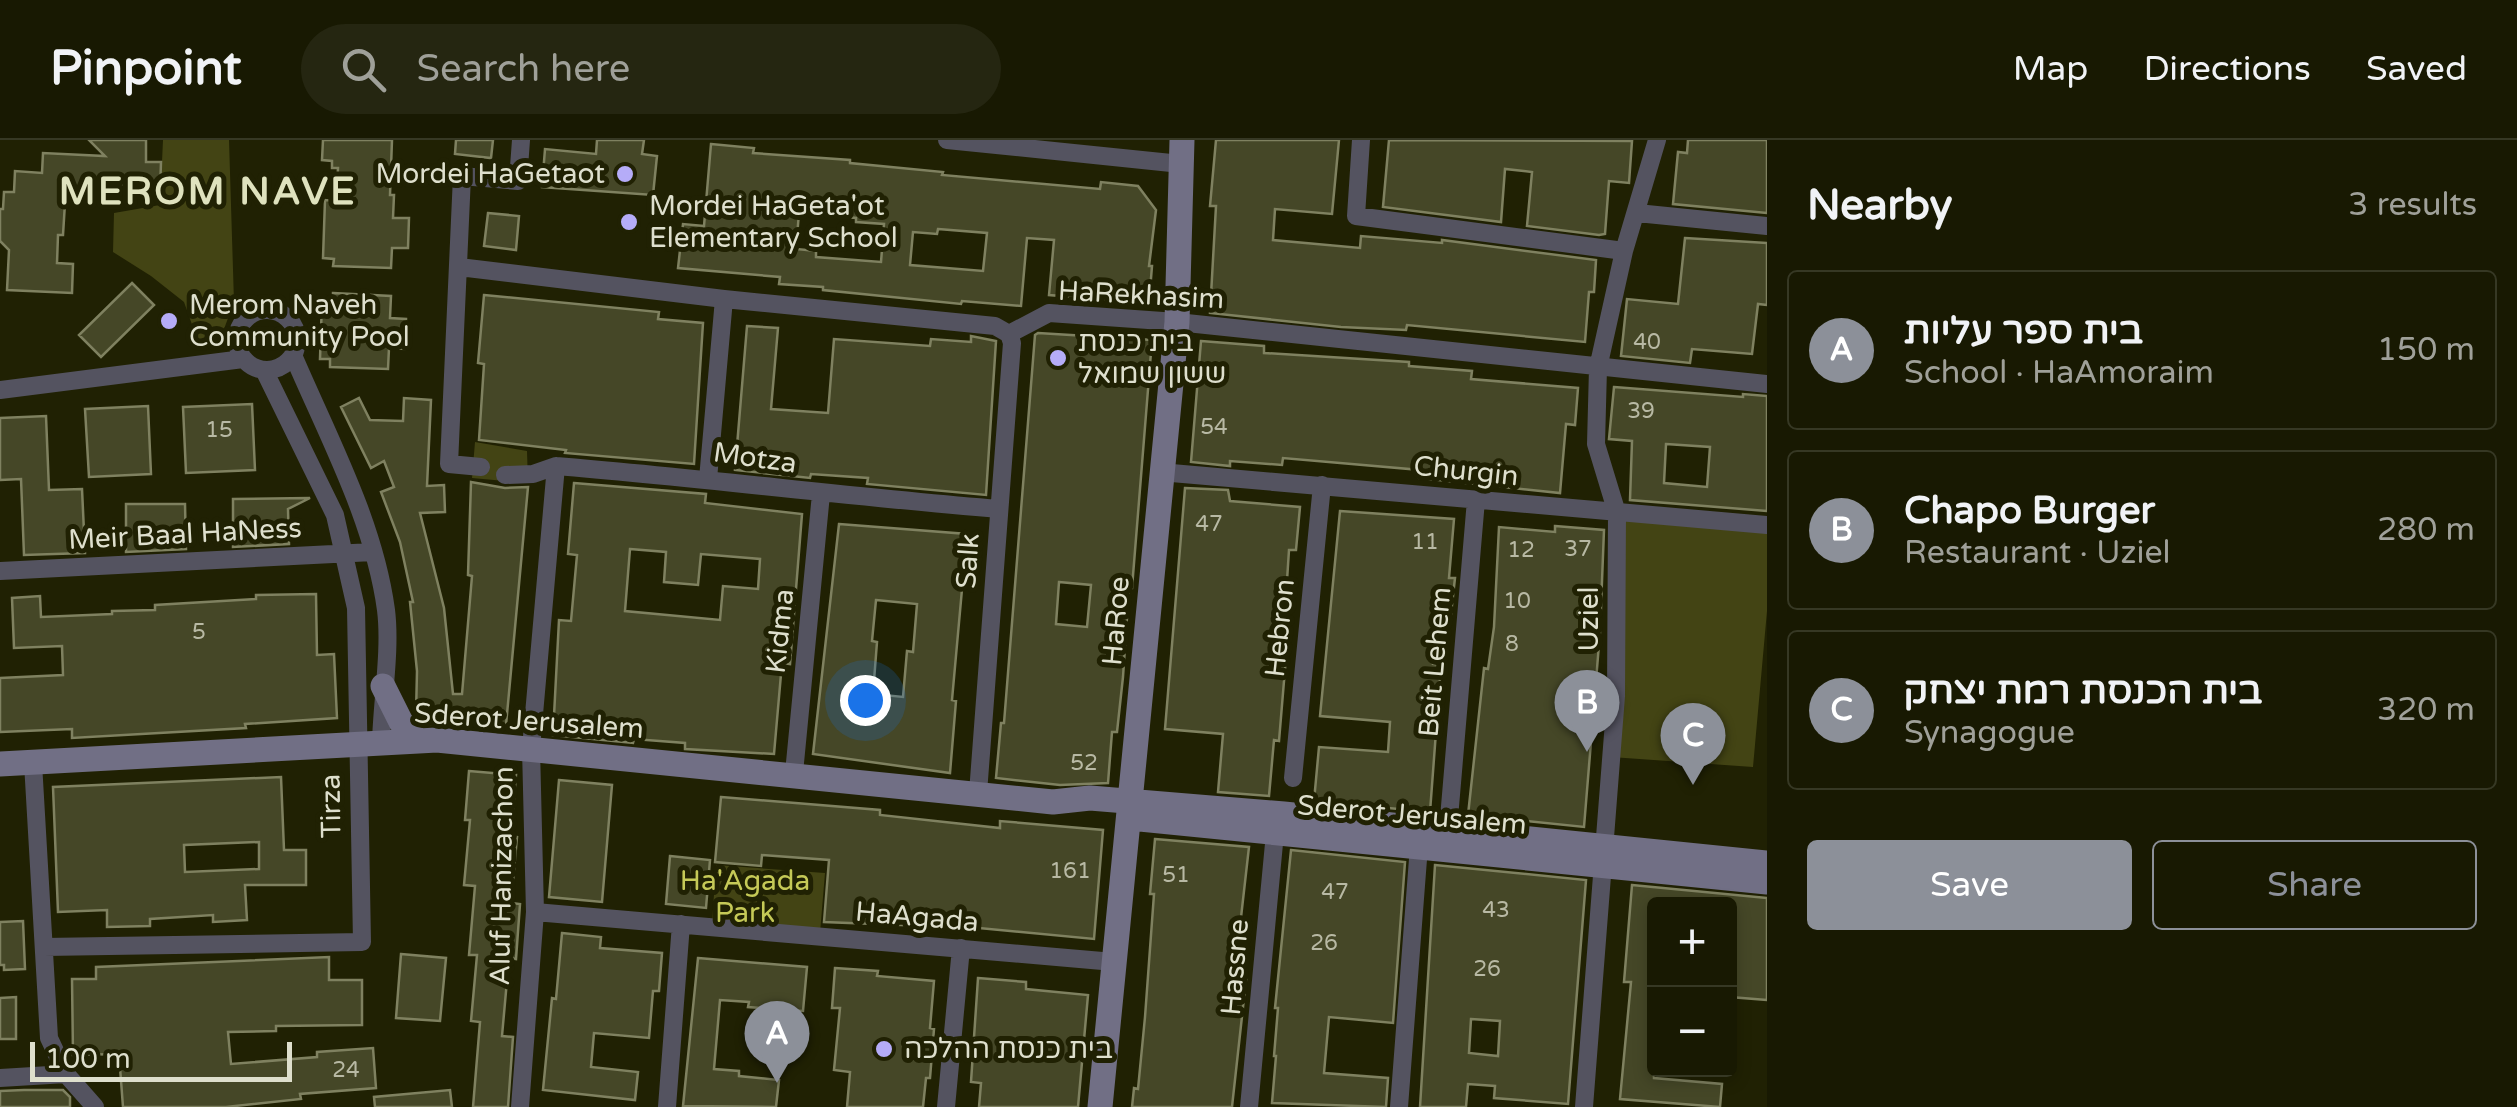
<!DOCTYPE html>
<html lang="en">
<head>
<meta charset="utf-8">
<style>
  :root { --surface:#181902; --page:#252611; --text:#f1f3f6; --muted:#9fa099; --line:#363824; --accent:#8c9099 }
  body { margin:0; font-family:"Varela Round","Noto Sans Hebrew",sans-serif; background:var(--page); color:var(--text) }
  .controls { position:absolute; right:30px; bottom:30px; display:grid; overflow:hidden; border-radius:10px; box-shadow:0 5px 15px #0003 }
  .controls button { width:90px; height:90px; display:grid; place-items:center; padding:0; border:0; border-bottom:2px solid var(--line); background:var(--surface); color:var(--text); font:50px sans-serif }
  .scale { position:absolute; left:30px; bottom:25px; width:262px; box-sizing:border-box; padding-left:10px; border:5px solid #dedfcd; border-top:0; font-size:28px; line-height:35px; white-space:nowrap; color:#dedfcd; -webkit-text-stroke:8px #202103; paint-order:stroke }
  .you { position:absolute; left:865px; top:560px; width:35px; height:35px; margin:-25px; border:8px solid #fff; border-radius:50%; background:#1a73e8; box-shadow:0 0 0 15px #1a73e833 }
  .badge { display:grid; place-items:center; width:65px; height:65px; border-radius:50%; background:var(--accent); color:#fff; font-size:32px; font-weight:700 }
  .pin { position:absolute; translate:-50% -82px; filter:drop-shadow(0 2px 5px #0008) }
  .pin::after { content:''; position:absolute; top:52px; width:35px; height:30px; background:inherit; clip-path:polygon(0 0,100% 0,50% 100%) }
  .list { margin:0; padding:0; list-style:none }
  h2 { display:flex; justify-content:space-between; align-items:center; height:130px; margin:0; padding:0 40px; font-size:42px }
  h2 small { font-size:32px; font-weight:400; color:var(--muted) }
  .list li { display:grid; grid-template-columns:65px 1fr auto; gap:30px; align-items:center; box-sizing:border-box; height:160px; margin:0 20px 20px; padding:0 20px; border:2px solid var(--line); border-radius:10px }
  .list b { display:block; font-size:38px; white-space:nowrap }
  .list p { margin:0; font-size:32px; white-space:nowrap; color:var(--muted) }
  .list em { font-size:32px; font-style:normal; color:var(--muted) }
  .actions { display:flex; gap:20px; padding:30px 40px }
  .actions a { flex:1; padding:22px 0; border:2px solid var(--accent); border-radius:10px; text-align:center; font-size:35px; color:var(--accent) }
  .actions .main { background:var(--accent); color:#fff }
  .icon { flex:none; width:55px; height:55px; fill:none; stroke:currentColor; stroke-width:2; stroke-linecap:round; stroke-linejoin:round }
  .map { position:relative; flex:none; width:1767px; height:967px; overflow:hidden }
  header { display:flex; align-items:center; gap:60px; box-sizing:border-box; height:140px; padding:0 50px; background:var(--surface); border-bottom:2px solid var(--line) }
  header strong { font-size:48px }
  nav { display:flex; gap:55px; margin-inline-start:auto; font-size:35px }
  .search { width:700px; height:90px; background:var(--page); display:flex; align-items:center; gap:25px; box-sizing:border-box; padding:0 35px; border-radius:55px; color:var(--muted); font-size:38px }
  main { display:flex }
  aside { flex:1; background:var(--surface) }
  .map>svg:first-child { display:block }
  .green { fill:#434414 }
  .building { fill:#454727; stroke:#7f8160; stroke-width:2.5; fill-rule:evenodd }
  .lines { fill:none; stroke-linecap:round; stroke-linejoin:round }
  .street { stroke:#545360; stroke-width:18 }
  .secondary { stroke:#716f85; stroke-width:25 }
  .poi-dot { fill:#b5acf8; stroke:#202103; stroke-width:4 }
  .labels { text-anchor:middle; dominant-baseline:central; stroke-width:10; stroke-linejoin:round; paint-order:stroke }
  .number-label { font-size:22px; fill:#b8b9a4 }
  .poi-label { font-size:28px; fill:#dedfcd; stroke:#202103; text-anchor:start }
  .street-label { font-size:28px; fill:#dedfcd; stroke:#202103 }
  .park-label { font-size:28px; fill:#c5c957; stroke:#202103 }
  .district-label { font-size:38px; font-weight:bold; letter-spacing:2.5px; fill:#dfe2be; stroke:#202103 }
</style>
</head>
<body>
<header>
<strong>Pinpoint</strong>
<div class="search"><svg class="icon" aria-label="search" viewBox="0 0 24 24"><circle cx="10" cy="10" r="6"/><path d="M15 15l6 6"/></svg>Search here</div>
<nav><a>Map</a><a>Directions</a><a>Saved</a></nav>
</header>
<main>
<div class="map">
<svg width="1767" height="967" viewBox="0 0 1767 967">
  <rect width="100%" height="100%" fill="#202103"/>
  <path class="green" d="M163,0H229L234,162L217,208L200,207L184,162L151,136L113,112L114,73L160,65Z
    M475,302L527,311L528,343L472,338Z
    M1624,380L1767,392V471L1753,627L1611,617Z
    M716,725L825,733L820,793L712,784Z"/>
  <path class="building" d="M89,0H146V22H161L160,52L73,48L72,64L65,63L63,95H58L57,123L73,124L72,153L7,150L9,110L0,101V69H3L4,52H14L15,31L42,33L43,13L105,16Z
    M323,0H392L390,55H394L393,78H409L408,108H392L391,128L333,126L334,119L323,118L325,60L336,61L338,28H332V21L322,20Z
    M456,0H493L491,18L455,14Z
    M597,0H644L642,14L657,16L653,55L542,47L545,9L596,14Z
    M1216,0H1339L1332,74L1275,69L1273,100L1360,108L1361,96L1442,103V100L1596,120L1594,152H1589L1585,202L1407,185L1406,190L1341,187L1210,173L1216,66H1210Z
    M1389,0L1632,1L1629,43L1609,41L1605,94L1599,95L1527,86L1532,32L1505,29L1501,82L1383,67Z
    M1688,0H1767V73L1673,64L1678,12L1687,13Z
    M711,4L754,8L753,13L850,20V23L943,32L942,35L1100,49L1101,42L1138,46L1156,70L1149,126H1152L1149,163L1049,155L1054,100L1027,98L1021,166L962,161L961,164L823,150V147L779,144L780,137L678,128L683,84L704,86ZM799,73L856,78V82L884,84L881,122L816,117V111L796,109ZM938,89L987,93L983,131L910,125L913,92L937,94Z
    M488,73L519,76L516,110L484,106Z
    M1685,98L1767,103V165L1758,164L1752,214L1692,209L1690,223L1621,216L1627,159L1678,164Z
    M132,143L154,165L101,217L79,195Z
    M333,153L391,156L390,178L406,179L405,209L389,208L388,229L330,227V219H320L322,161H333Z
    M484,155L659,172L658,179L703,183L694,324L565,313L566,310L479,300L484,224L478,223Z
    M747,186L778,188L771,269L828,273L834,199L930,206L931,199L971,202V196L996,201L986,355L867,344L868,338L811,334L810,338L735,330Z
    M1038,193L1152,200L1132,448H1129L1123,537L1117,592H1112L1108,643L1060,645L996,638L1001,583H1004L1035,195ZM1059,442L1091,445L1087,487L1056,484Z
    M1201,201L1264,206V213L1409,222V226L1472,231L1471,239L1578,248L1575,285L1566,284L1560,353L1419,338L1420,330L1283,318L1282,325L1230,321V326L1191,322Z
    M1614,247L1743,257V254L1767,256V371L1630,360L1632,301L1609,299ZM1666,304L1710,307L1707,347L1664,343Z
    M359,258L370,280L403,281L404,258L431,260L427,346L444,345L445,372L420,373L444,468L453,554H462L472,436L468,435L471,342L505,348L528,347L506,585L442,579V584H427L416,574L417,531L410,462H413L400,402L381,352L394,347L384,321L371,328L341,267Z
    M252,264L255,330L186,333L183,267Z
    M148,266L151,334L89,337L85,269Z
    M46,276L49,350L82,349L85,413L24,415L21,339L0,340V278Z
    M574,343L706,354L705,363L802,374L790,524L782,523L774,614L685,609V603L634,599L633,603L553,595L559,480L571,481L577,415L568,414ZM630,409L666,412L664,442L698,445L701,414L760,419L758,449L723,446L720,480L625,471Z
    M1185,348L1228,350L1230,361L1300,367L1296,410H1289L1282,517H1286L1279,601L1274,600L1269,656L1218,652L1223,594L1165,589Z
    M310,358L288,369L289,404L233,407V359Z
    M126,364H185L186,409L126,412Z
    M1340,371L1454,379L1449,438H1455L1451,474L1437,473L1433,524L1441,525L1430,672L1314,661L1319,607L1388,612L1390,582L1320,576Z
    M839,384L967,394L952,560L956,561L950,633L813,614ZM876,460L917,464L913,512L907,511L903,557L873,554L877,502L872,501Z
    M1555,386L1604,390L1600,492L1584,687L1468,675L1484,528L1488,529L1494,487L1499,387L1555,392Z
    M316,454L317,515L334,514L337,578L245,584L246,588L72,598V589L0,592V538L63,535L62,506L14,508L12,458L40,456L41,477L112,474V471L155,470V465L256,459V455Z
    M469,631L516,635L511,696L517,697L511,763L520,764L516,819L509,818L502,896L513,897L508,967H473L480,882L471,881L477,815H469L475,746L464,745L470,680H465Z
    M281,637L284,710H306V745H245L247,780L213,782V775L150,779V786L107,787V770L58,772L53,647ZM259,702V729L185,732L184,705Z
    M559,640L612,645L602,762L549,757Z
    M721,657L880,670V675L1000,688V681L1103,690L1094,799L927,783L926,786L824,782L829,720L762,715L761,726L715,722Z
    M1155,699L1249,707L1234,839L1246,840L1232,967H1132L1134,948L1138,949L1145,877L1154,754H1150Z
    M1291,710L1405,722L1393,883L1329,877L1324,933L1388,938L1386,967L1272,963L1276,916H1274L1278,868H1275Z
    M670,716L710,720L706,768L666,764Z
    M1435,725L1586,740L1568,964L1494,958L1495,946L1468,944L1466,967H1420ZM1471,879L1500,881L1498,916L1469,913Z
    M1632,745L1767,758V860L1730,857V764H1654V938L1722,944L1720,967L1620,959L1631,842H1624Z
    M23,781L25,829L4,830V825H0V782Z
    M562,793L601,797L600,808L662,813L659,851H653L649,898L594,893L591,927L638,932L635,960L543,950L552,858L556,859Z
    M401,814L446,818L440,881L396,878Z
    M329,817V840H362V885L276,886V891L228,892L231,924L317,917V912L373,908L376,948L300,954L301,959L226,967H123L119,914L73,915L72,839H96V827Z
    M698,818L807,827L803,871L748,867L749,862L720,860L714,929L739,931V936L779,940L776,967L683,966Z
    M835,828L878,831L877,836L934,841L930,888L934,889L930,938H926L923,967H847L850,932L834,930L840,868H832Z
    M978,838L1026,842V849L1088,855L1078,967H979L981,943L971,942Z
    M16,857V899H0V858Z
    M24,950H63L70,957V967H0V951Z
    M450,950L452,967H375L374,957Z"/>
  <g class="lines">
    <path class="street" d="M947,0L1181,24
      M1361,0L1356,76L1624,111
      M1637,73L1767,86
      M459,127L724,159L995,186L1009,194L1049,173L1177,182L1767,244
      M237 200a30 30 0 1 1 60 0a30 30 0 1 1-60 0Z
      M293,215C328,297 374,381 386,470C391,510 382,561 381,602
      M0,250L243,219
      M481,327L449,324L462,36L518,41L521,0
      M1160,332L1767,385
      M505,335L533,334L556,326C704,338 851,357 999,369
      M708,339L724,159
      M0,431L373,412
      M33,623L49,898L66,934L95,967
      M794,633L821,354
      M1293,638L1322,345
      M978,653L1012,203L1009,194
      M1448,690L1476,360
      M535,772L1114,822
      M44,807L362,802L356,468L335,375L264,230
      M0,938L66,934
      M520,967L535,772L531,608L556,326
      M667,967L681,784
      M946,967L961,808
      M1249,967L1275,693
      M1399,967L1419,706
      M1584,967L1616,556L1617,373L1596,304L1598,228L1624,111L1657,0"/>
    <path class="secondary" d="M383,546L401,582L417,600
      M0,624L437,600L1053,662L1090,658L1284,674L1767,723
      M1140,679L1767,742
      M1100,967L1177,182L1182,0"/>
  </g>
  <g class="poi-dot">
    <circle cx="625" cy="34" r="10"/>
    <circle cx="629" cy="82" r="10"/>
    <circle cx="169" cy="181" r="10"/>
    <circle cx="1058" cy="218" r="10"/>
    <circle cx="884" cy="909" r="10"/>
  </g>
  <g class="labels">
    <g class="number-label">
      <text x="1647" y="202">40</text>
      <text x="1641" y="271">39</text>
      <text x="1214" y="287">54</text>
      <text x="219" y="290">15</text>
      <text x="1209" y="384">47</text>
      <text x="1425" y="402">11</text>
      <text x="1578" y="409">37</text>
      <text x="1521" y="410">12</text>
      <text x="1517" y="461">10</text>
      <text x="199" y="492">5</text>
      <text x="1512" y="504">8</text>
      <text x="1084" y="623">52</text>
      <text x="1070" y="731">161</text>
      <text x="1176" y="735">51</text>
      <text x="1335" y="752">47</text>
      <text x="1496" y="770">43</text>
      <text x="1324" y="803">26</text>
      <text x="1487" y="829">26</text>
      <text x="346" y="930">24</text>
    </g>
    <g class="poi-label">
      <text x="605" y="34" text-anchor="end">Mordei HaGetaot</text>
      <text x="649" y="66">Mordei HaGeta'ot<tspan x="649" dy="32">Elementary School</tspan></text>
      <text x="189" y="165">Merom Naveh<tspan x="189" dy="32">Community Pool</tspan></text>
      <text x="1078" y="202">בית כנסת<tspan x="1078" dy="32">ששון שמואל</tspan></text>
      <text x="904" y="909">בית כנסת ההלכה</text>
    </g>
    <g class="street-label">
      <text transform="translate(1141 155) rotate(3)">HaRekhasim</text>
      <text transform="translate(755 318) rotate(8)">Motza</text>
      <text transform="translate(1466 331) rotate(6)">Churgin</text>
      <text transform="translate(185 394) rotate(-3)">Meir Baal HaNess</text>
      <text transform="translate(968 421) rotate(-86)">Salk</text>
      <text transform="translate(1589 479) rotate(-90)">Uziel</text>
      <text transform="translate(1116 481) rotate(-85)">HaRoe</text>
      <text transform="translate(1280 488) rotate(-84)">Hebron</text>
      <text transform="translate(780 491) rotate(-84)">Kidma</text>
      <text transform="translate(1435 522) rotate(-85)">Beit Lehem</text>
      <text transform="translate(529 581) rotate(4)">Sderot Jerusalem</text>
      <text transform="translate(331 666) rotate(-91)">Tirza</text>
      <text transform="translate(1412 675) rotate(5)">Sderot Jerusalem</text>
      <text transform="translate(502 736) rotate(-89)">Aluf Hanizachon</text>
      <text transform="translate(917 777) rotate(5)">HaAgada</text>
      <text transform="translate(1235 827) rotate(-85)">Hassne</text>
    </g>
    <g class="park-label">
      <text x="745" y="741">Ha'Agada<tspan x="745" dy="32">Park</tspan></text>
    </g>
    <g class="district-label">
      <text x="208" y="52">MEROM NAVE</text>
    </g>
  </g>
</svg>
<div class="controls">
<button>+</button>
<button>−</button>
</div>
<div class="scale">100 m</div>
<div class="you"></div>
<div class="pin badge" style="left:777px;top:943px">A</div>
<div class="pin badge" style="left:1587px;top:612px">B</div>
<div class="pin badge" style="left:1693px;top:645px">C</div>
</div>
<aside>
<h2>Nearby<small>3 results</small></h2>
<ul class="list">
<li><span class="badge">A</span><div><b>בית ספר עליות</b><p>School · HaAmoraim</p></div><em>150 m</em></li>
<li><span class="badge">B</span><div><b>Chapo Burger</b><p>Restaurant · Uziel</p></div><em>280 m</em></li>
<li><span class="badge">C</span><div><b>בית הכנסת רמת יצחק</b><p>Synagogue</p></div><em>320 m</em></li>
</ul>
<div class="actions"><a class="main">Save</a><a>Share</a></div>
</aside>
</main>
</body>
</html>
